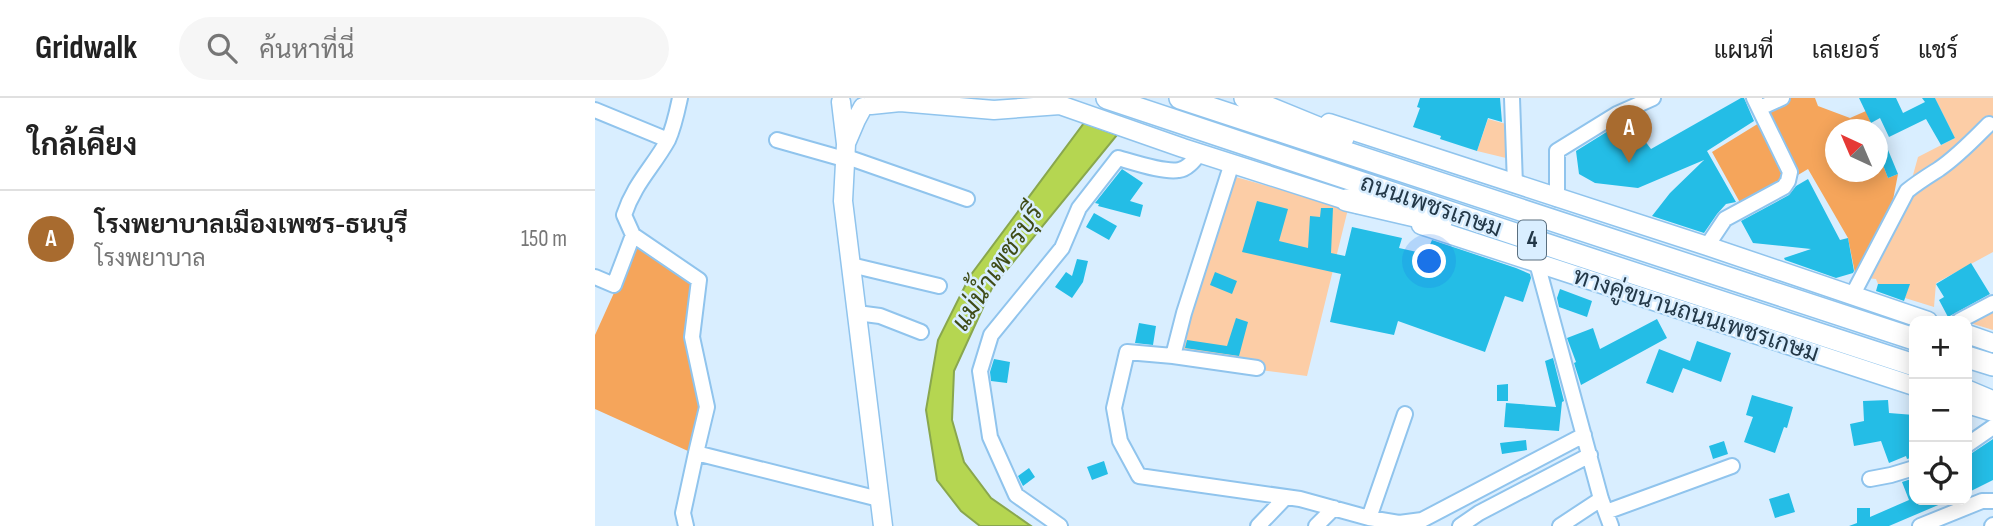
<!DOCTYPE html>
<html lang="th">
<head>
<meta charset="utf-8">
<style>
  :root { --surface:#fff; --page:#f6f6f6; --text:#222; --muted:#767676; --line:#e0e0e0; --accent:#a86b2f }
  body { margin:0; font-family:"Sofia Sans Condensed",Sarabun,sans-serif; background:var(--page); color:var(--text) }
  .controls { position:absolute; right:21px; bottom:21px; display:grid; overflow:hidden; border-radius:14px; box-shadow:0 4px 18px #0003 }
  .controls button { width:63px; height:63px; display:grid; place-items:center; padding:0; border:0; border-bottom:2px solid var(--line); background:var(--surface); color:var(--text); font:35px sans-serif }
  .compass { position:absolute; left:1230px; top:21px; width:63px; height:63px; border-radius:50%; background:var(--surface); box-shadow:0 4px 18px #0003; rotate:316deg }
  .you { position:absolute; left:835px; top:164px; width:24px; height:24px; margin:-18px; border:5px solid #fff; border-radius:50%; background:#1a73e8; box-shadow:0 0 0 10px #1a73e833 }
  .badge { display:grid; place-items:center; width:46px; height:46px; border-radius:50%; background:var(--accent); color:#fff; font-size:23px; font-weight:700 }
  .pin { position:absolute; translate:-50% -58px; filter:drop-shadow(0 2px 4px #0008) }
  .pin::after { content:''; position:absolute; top:37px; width:24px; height:21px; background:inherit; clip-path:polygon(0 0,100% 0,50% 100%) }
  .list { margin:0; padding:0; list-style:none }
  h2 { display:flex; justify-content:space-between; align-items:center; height:91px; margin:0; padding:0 28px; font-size:30px }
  h2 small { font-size:23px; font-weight:400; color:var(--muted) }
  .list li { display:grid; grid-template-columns:46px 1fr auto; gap:21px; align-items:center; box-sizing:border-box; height:98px; padding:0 28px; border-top:2px solid var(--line) }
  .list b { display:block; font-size:26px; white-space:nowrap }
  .list p { margin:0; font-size:23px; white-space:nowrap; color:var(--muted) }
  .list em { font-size:23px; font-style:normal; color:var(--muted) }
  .icon { flex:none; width:38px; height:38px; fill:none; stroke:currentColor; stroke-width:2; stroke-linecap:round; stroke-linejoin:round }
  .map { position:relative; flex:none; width:1398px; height:428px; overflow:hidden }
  header { display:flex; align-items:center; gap:42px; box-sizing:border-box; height:98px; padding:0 35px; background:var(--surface); border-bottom:2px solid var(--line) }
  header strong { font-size:33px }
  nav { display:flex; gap:38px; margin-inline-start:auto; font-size:24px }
  .search { width:490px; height:63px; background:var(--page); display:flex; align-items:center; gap:18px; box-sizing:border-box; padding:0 24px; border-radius:38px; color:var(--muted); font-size:26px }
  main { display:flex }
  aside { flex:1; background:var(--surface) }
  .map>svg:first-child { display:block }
  .green { fill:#fccda6 }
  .forest { fill:#f5a55b }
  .water { fill:#b5d651; stroke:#89a74e; stroke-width:2 }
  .building { fill:#24bde6 }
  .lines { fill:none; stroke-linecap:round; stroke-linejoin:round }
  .minor-casing { stroke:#90c4ed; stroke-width:18 }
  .major-casing { stroke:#90c4ed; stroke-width:21 }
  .highway-casing { stroke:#90c4ed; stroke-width:24 }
  .minor { stroke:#fff; stroke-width:14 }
  .major { stroke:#fff; stroke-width:18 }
  .highway { stroke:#fff; stroke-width:21 }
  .labels { text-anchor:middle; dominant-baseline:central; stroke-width:5; stroke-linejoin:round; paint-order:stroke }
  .shield { fill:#d9eeff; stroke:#5a6f7f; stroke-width:2 }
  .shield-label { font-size:23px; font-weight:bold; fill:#233848 }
  .street-label { font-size:24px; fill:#233848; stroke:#d9eeff }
  .water-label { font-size:26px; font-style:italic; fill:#3f4c17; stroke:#d9eeff }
</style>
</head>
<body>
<header>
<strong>Gridwalk</strong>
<div class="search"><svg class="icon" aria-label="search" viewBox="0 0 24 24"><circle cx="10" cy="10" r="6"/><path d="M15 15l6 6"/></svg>ค้นหาที่นี่</div>
<nav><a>แผนที่</a><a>เลเยอร์</a><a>แชร์</a></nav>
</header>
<main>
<aside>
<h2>ใกล้เคียง<small></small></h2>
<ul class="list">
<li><span class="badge">A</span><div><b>โรงพยาบาลเมืองเพชร-ธนบุรี</b><p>โรงพยาบาล</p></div><em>150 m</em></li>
</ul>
</aside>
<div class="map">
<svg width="1398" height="428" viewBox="0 0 1398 428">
  <rect width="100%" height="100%" fill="#d9eeff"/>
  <path class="green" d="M1340,0H1398V154L1341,185L1339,209L1310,200L1314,186H1283L1281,181L1272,180L1310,106L1323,59L1360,40Z
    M893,21L911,26V60L882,53Z
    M630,76L753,111L712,278L573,260Z
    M1398,201V232L1372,224Z"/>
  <path class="forest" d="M1188,0H1220L1223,8L1255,20L1271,13L1276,25L1261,31L1240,32V74H1282L1283,54L1293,80L1303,76L1298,102L1260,175L1253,140L1213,71L1148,110L1117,54L1169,22L1162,9Z
    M41,146L98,187L109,310L93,353L0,311V237Z"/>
  <path class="water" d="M489,25L522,37L397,190L359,273L357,322L369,364L396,400L436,428H385L366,413L342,382L331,312L343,242L375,178Z"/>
  <path class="building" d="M825,0H905L907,24L893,20L882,53L845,41L846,38L818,29L825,10L822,9Z
    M1146,0H1149L1159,23L1112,53L1141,104L1131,106L1122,116L1109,135L1057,118L1075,95L1109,62L1043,90L1000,85L984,76L981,53L1026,25L1033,21L1056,51Z
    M1264,0H1301L1308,15L1330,4L1327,0H1340L1360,40L1346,47L1331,21L1294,39L1285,20L1276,25Z
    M1291,47L1303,76L1293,80L1283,54V50Z
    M527,71L548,85L535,103L548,107L545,119L503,108L504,106L500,105Z
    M1213,81L1245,142L1253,140L1259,173L1258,175L1241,180L1190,162L1189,160L1216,151L1158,145L1146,123L1194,97L1201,88Z
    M662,103L693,111L684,143L713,150L715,118L725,119L726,110H738L736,155L750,158L757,129L807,140L804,150L831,156L837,142L921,170L935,176L936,180L928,204L910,198L890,254L803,223L799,237L735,224L746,176L647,154Z
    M499,115L522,128L514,142L491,129Z
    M482,161L493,163L488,184L477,200L460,189L471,174L477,178Z
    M1376,165L1395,196L1353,219L1344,202L1349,199L1341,186Z
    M620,174L642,183L637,196L615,187Z
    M1283,186H1315L1309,203L1281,193Z
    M965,191L997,203L992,219L964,209L962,200Z
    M641,220L653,224L644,258L590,250L592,242L632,248Z
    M1062,221L1072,240L986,287L979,265L981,264L972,240L998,230L1005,251Z
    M544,225L561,228L558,247L540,245Z
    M1102,243L1136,255L1126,284L1088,270L1078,295L1051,285L1064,251L1095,263Z
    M958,260L969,303L967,304L964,333L909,329L911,305L961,309L950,263Z
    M399,261L415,264L412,285L396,283L395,274Z
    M913,286V303H902V287Z
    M1157,297L1198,309L1192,330L1189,329L1180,355L1149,344L1158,319L1151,317Z
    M1293,302L1294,315L1319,317V359L1312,361L1311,358L1294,365L1286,343L1259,348L1255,326L1269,323L1268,303Z
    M1398,341V382L1372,395V356L1377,355Z
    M931,342L932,352L907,356L905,345Z
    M1129,343L1133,356L1118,361L1114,348Z
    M509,363L513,376L497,382L492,369Z
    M434,370L440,379L428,388L423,378Z
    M1319,380V402H1355L1294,428H1254L1262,425V410H1275V419L1314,402L1307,384Z
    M1194,395L1200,414L1180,420L1174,401Z"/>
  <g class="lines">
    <g class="minor-casing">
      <path id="minor" d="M85,0C82,14 79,29 73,42C58,69 39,86 29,117L38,137L104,182L97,239L112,309L101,355L284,401
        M917,0L920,87
        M1165,10L1187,0
        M0,12L73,42
        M182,42L249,61
        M249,58L372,101
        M637,65L589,215L578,258L532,254L519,310L525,343L544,378L705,401L774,420L804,425L827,422L989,337
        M962,101V53L1022,16L1058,0
        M1112,148L1130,121L1189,89L1193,83L1195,74L1159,0
        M942,165L1006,401L1016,428
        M256,167L344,188
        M0,179L19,187L38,137
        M1257,198L1312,93C1323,84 1333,78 1344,71C1363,58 1379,41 1394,26
        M262,215L285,218L326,234
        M1364,223L1398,205
        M578,258L662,270
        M1372,347L1398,329
        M1275,381L1296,377L1319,370
        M1011,414L1137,368
        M774,420L810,316
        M91,428L88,415L101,355
        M465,428L421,397L395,339L385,273L396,237L467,150L484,110L523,60C538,64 569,75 584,72C593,71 600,61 605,55
        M663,428L691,399
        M721,428L739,410
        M865,428L884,415L995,357
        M965,428L1006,401
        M1325,428L1387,403H1398
        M1397,428L1398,427"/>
    </g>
    <g class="major-casing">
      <path id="major" d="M246,4L251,46L248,103L288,428
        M276,7L305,4L399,12L465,7L588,50L763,106
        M734,25L1112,148L1333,223
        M252,43L261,22L268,9
        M826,127L1319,288
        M1372,236L1398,245
        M1372,306L1398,314"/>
    </g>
    <g class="highway-casing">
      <path id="highway" d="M512,0L971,153L1319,267
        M585,0L1319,241
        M650,0L748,40
        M751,102L846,124
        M1372,259L1398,267
        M1372,293L1398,304"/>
    </g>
    <use href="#minor" class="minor"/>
    <use href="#major" class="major"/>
    <use href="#highway" class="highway"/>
  </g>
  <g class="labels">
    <rect class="shield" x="923" y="122.5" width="28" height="39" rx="5"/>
    <g class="shield-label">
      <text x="937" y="142">4</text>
    </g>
    <g class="street-label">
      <text transform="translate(836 108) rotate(19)">ถนนเพชรเกษม</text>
      <text transform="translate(1101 217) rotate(18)">ทางคู่ขนานถนนเพชรเกษม</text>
    </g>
    <g class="water-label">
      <text transform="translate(403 170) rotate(-57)">แม่น้ำเพชรบุรี</text>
    </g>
  </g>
</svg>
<div class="controls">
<button>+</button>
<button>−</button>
<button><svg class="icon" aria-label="locate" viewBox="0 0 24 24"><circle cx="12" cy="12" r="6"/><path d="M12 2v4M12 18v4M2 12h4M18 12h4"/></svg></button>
</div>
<svg class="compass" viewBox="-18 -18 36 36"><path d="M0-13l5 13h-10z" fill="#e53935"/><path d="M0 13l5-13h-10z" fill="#767676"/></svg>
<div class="you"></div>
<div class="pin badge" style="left:1034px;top:65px">A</div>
</div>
</main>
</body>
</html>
